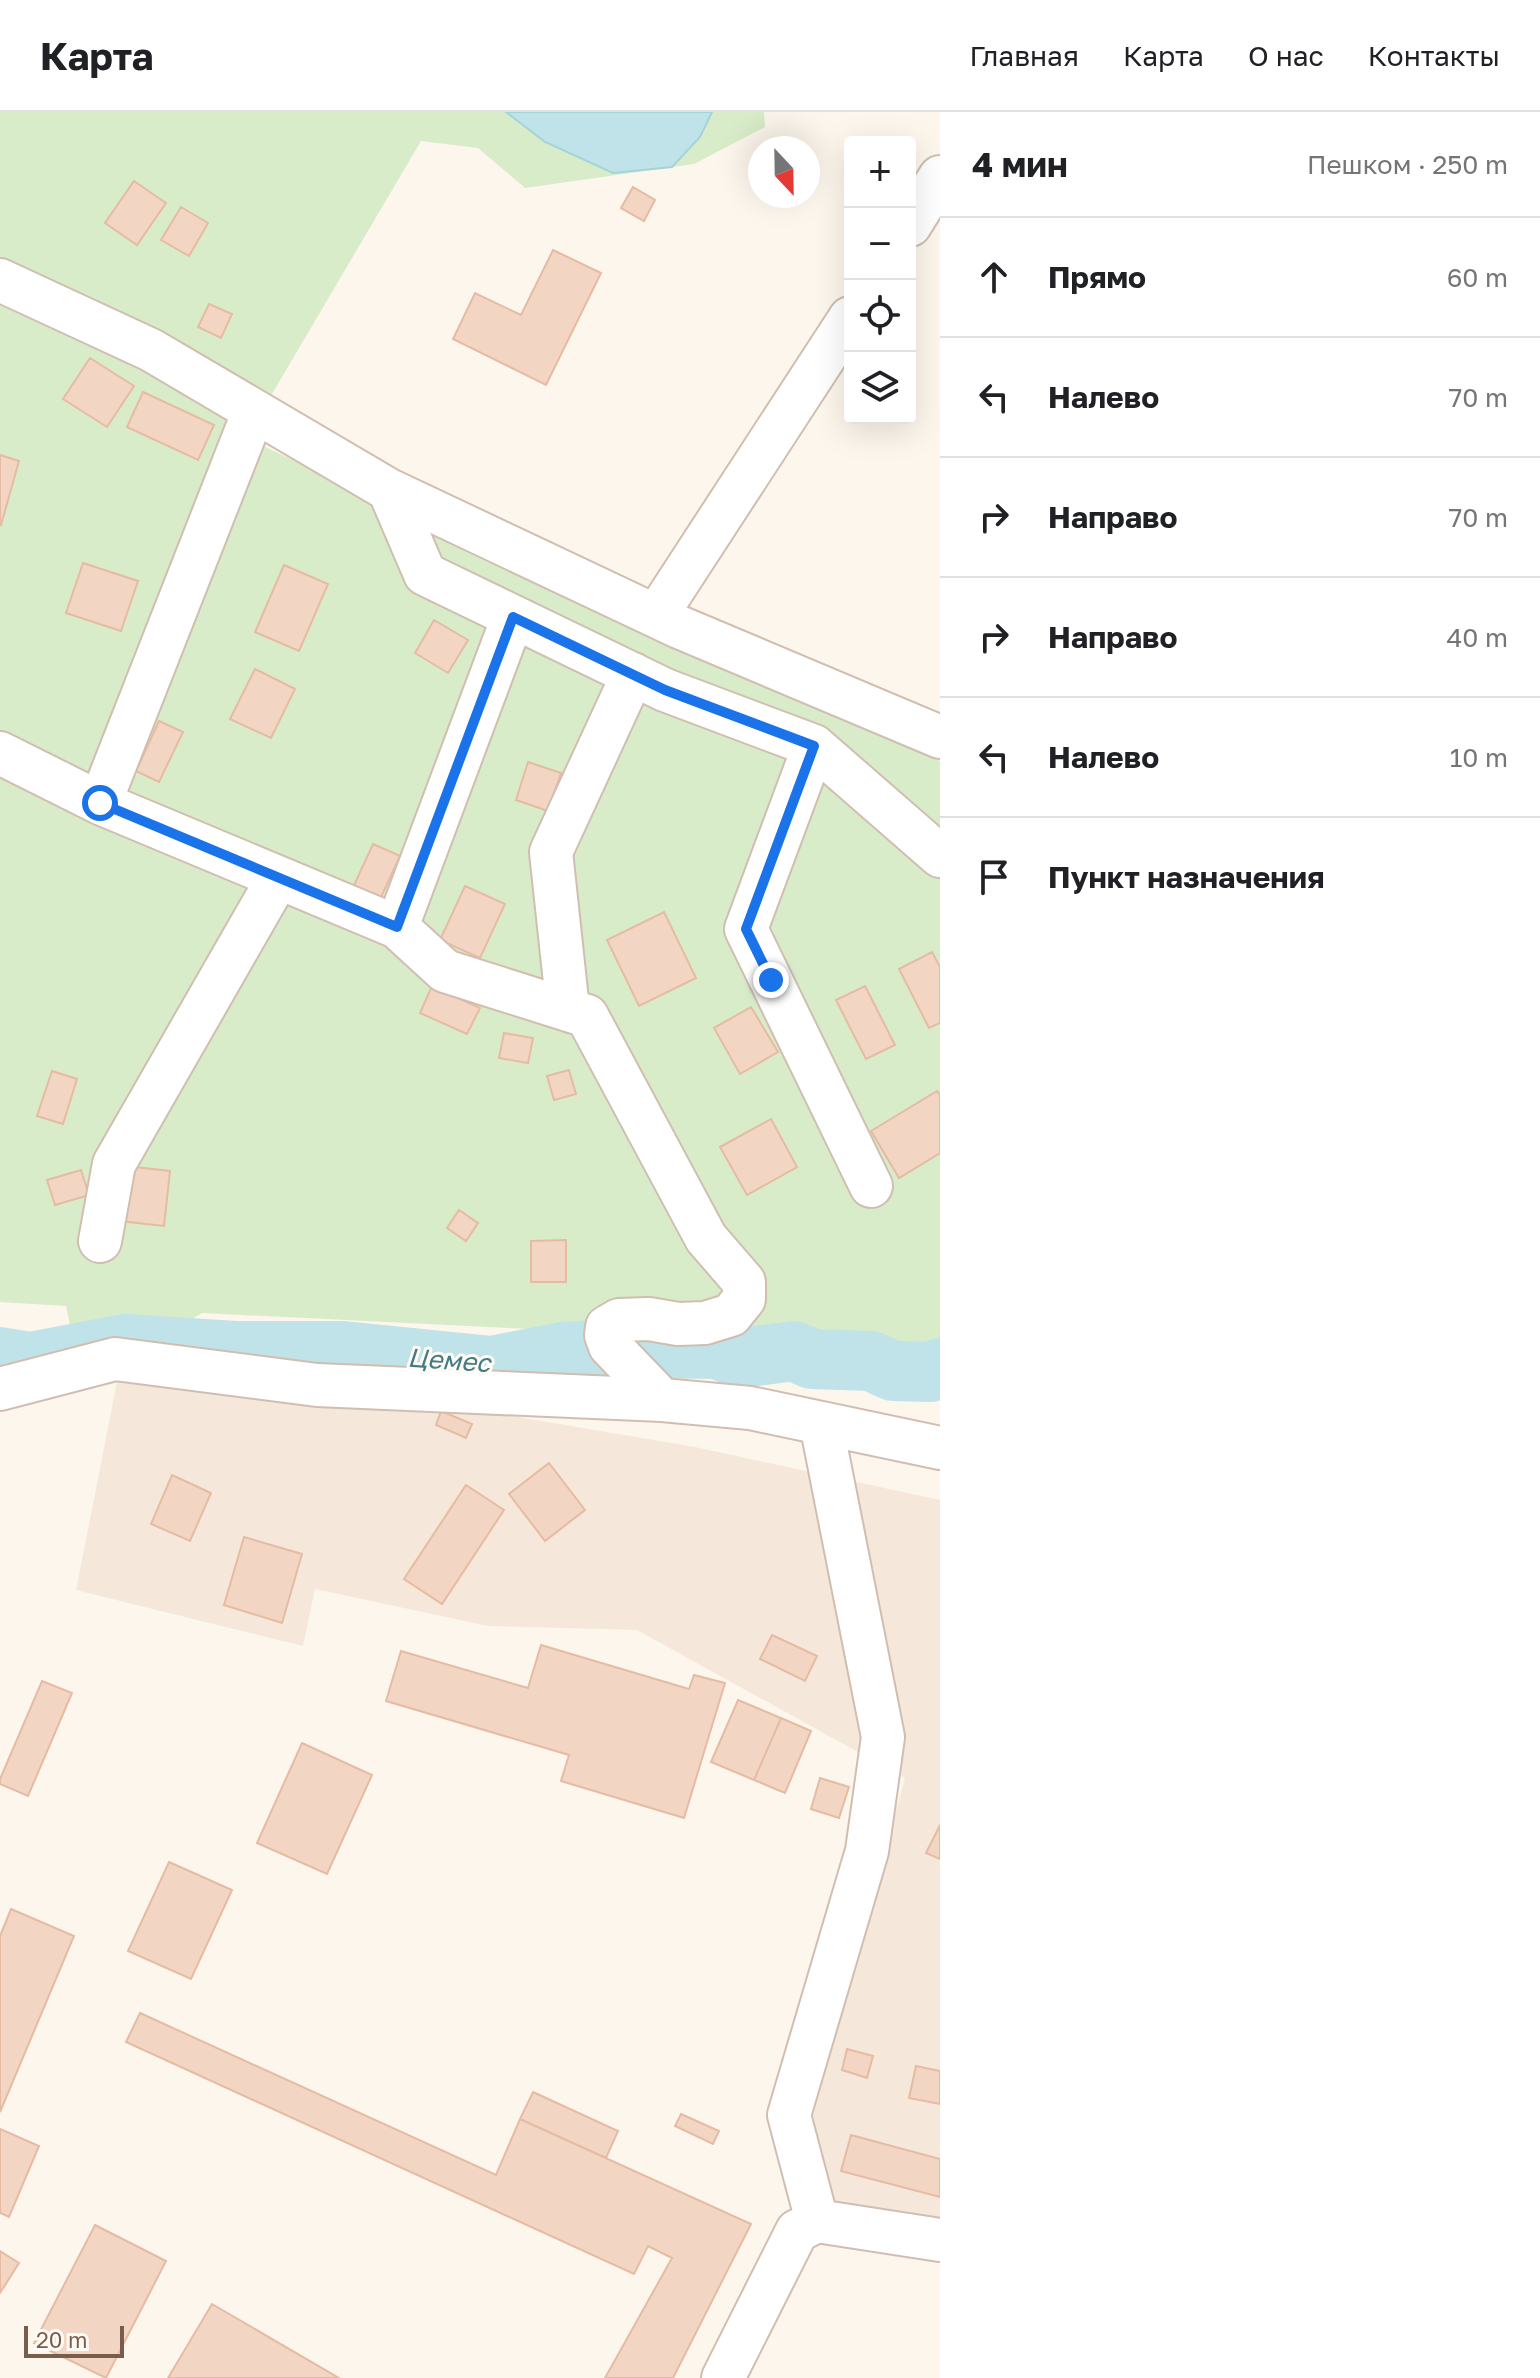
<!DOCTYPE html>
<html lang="ru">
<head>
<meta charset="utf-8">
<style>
  :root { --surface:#fff; --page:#f2f2f2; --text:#202124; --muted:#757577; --line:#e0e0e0 }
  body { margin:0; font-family:"Golos Text",sans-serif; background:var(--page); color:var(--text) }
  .controls { position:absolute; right:24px; top:24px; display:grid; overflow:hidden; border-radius:8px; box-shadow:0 8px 32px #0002 }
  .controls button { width:72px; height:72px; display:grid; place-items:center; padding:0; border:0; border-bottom:2px solid var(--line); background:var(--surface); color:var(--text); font:40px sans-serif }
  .compass { position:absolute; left:748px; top:24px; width:72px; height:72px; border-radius:50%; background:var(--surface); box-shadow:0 8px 32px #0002; rotate:158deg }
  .scale { position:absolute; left:24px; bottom:20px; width:100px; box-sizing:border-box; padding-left:8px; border:4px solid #7a5c4d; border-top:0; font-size:22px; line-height:28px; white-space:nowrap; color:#7a5c4d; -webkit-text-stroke:6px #fffaf3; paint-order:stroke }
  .stop { position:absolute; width:24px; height:24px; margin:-18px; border:6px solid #1a73e8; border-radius:50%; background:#fff }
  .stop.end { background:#1a73e8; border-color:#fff; box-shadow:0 2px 8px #0008 }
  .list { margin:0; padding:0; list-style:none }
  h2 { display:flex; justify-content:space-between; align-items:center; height:104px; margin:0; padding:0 32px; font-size:34px }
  h2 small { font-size:26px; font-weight:400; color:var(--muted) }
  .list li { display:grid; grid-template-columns:52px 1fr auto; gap:24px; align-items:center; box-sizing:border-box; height:120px; padding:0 32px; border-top:2px solid var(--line) }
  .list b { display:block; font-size:30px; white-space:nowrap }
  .list em { font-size:26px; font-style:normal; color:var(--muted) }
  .icon { flex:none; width:44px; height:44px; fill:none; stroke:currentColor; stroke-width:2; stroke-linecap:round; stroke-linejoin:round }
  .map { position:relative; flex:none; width:940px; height:2266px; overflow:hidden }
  header { display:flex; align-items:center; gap:48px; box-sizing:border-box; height:112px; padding:0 40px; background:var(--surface); border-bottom:2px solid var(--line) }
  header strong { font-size:38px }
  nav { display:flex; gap:44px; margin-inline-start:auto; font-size:28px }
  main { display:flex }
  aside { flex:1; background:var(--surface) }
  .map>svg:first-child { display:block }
  .residential { fill:#f5e8da }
  .green { fill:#d8ecc9 }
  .water { fill:#bfe3e8; stroke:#a5d3da; stroke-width:2 }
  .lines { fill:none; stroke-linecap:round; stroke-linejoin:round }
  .river { stroke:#bfe3e8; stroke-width:60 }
  .building { fill:#f3d5c3; stroke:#e6bba3; stroke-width:2 }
  .minor-casing { stroke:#d1beb0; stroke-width:46 }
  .minor { stroke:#fff; stroke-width:42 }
  .route { stroke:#1a73e8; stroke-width:10 }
  .labels { text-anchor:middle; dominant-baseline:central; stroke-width:6; stroke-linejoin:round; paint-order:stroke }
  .water-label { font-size:26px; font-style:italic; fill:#437c86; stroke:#fffaf3 }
</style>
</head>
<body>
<header>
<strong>Карта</strong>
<nav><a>Главная</a><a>Карта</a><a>О нас</a><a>Контакты</a></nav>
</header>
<main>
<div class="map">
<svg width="940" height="2266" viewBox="0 0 940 2266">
  <rect width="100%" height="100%" fill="#fdf6ec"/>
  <path class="residential" d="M118,1265L465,1296L695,1335L940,1388V2116L789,2091L905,1666L637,1518L488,1514L315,1477L303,1534L76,1478Z"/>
  <path class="green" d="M0,0H764L765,15L694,52L525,76L478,36L421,29L246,326L940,649V1237L202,1201L179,1215L70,1213L66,1194L0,1190Z"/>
  <path class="water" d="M506,0H712L700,25L672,55L613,61L545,30Z"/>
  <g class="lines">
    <path class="river" d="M0,1245L31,1250L125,1232L235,1239H343L492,1254L563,1240L627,1236L717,1237L740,1246L794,1239L812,1247L871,1249L893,1259L931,1260L940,1256"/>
  </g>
  <path class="building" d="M134,69L166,91L137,133L105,111Z
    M633,75L655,88L644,109L621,96Z
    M181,95L208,111L189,144L161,128Z
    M553,138L601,161L546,273L453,227L475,181L521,203Z
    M209,192L232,202L221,226L198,215Z
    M90,246L134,274L107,315L63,287Z
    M143,280L214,313L198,348L127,315Z
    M0,343L19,349L1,413H0Z
    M83,451L138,469L121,519L66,501Z
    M284,453L328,472L299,539L255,520Z
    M434,508L468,528L448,561L415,541Z
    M255,557L295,577L271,626L230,607Z
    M159,609L183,620L159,670L136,659Z
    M528,650L561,661L548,699L516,688Z
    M373,732L400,744L377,794L350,782Z
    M465,774L505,792L480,846L440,828Z
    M664,800L696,866L639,894L607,828Z
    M932,840L940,855V911L929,916L899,857Z
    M432,874L480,896L467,922L420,901Z
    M865,874L895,933L866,947L836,888Z
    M751,895L778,940L740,962L714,916Z
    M504,921L533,926L528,951L499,946Z
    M569,958L576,982L554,988L547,964Z
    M52,959L77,967L63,1012L37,1004Z
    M937,979L940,983V1041L899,1066L871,1019Z
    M771,1007L797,1055L747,1083L720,1035Z
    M126,1054L170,1059L164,1114L120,1109Z
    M81,1058L89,1083L55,1093L47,1068Z
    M459,1098L478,1111L466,1129L447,1116Z
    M566,1128V1170H531V1129Z
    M441,1299L472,1312L466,1326L436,1313Z
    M549,1351L585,1398L545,1429L509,1382Z
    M172,1363L211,1381L190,1429L151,1412Z
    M466,1373L504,1398L442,1492L404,1467Z
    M244,1425L302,1442L282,1511L224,1493Z
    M772,1523L817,1544L805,1569L760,1547Z
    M541,1533L689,1577L694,1563L725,1571L684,1706L561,1669L569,1643L386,1589L401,1539L528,1576Z
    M42,1569L72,1581L28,1684L0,1672V1667Z
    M738,1588L781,1606L754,1668L711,1650Z
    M781,1606L811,1619L785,1681L754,1668Z
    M302,1631L372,1663L327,1762L257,1731Z
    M820,1666L849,1675L839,1706L811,1697Z
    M940,1713V1747L926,1741Z
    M169,1750L232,1778L191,1867L128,1839Z
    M11,1797L74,1824L0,2000V1824Z
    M140,1901L496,2063L520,2007L751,2112L673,2266H605L672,2146L648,2134L634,2162L126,1930Z
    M847,1937L873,1944L867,1966L842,1958Z
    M916,1954L940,1959V1992L909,1986Z
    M533,1980L618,2019L606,2046L520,2007Z
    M681,2002L719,2019L713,2032L675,2014Z
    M0,2017L39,2034L9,2105L0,2101Z
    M851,2023L940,2047V2085L841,2059Z
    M95,2113L166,2149L106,2266L34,2231Z
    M0,2139L19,2151L0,2181Z
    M212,2192L339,2266H168Z"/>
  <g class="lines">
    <g class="minor-casing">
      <path id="minor" d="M910,113L940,65
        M0,168L151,238L389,378L679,515L940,625
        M389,378L425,462L665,578L814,634L940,744
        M656,504L850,206
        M814,634L746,817L871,1074
        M0,641L100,691L397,815L445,859L587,904L706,1126L744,1170V1187L731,1203L705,1211L678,1212L649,1207L619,1208L607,1215L606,1223L610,1234L662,1288
        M100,691L254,299
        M397,815L513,505
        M568,898L551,740L633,562
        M100,1129L114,1052L278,766
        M0,1277L115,1247L317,1273L662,1288L750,1296L940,1336
        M817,2109L940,2128
        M723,2266L797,2119L817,2109L789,2003L867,1739L883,1625L821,1311"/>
    </g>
    <use href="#minor" class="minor"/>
  </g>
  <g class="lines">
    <path class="route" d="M100,691L397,815L513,505L665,578L814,634L746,817L771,868"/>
  </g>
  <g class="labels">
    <g class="water-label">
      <text transform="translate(449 1248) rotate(4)">Цемес</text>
    </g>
  </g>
</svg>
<div class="controls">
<button>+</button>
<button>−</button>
<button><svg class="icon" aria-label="locate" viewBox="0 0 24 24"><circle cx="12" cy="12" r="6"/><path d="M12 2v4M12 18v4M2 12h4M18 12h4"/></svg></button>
<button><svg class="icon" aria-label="layers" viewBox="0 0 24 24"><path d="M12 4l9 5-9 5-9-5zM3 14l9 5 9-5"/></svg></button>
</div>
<svg class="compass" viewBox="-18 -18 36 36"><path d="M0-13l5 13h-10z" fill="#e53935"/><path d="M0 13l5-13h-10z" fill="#757577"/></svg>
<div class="scale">20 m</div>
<div class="stop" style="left:100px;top:691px"></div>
<div class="stop end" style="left:771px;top:868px"></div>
</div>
<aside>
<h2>4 мин<small>Пешком · 250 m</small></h2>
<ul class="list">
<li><svg class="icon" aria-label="ahead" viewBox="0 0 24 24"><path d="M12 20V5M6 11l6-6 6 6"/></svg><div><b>Прямо</b></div><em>60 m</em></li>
<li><svg class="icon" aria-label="left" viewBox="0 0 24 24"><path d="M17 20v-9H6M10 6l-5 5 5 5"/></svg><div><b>Налево</b></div><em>70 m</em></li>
<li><svg class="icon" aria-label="right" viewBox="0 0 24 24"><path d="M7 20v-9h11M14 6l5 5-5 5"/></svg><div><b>Направо</b></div><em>70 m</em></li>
<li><svg class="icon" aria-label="right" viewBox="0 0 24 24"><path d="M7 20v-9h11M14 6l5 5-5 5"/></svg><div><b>Направо</b></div><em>40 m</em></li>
<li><svg class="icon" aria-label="left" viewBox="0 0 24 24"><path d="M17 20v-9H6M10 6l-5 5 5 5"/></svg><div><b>Налево</b></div><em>10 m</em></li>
<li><svg class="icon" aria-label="arrive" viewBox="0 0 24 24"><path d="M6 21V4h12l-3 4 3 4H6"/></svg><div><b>Пункт назначения</b></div></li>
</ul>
</aside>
</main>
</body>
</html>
